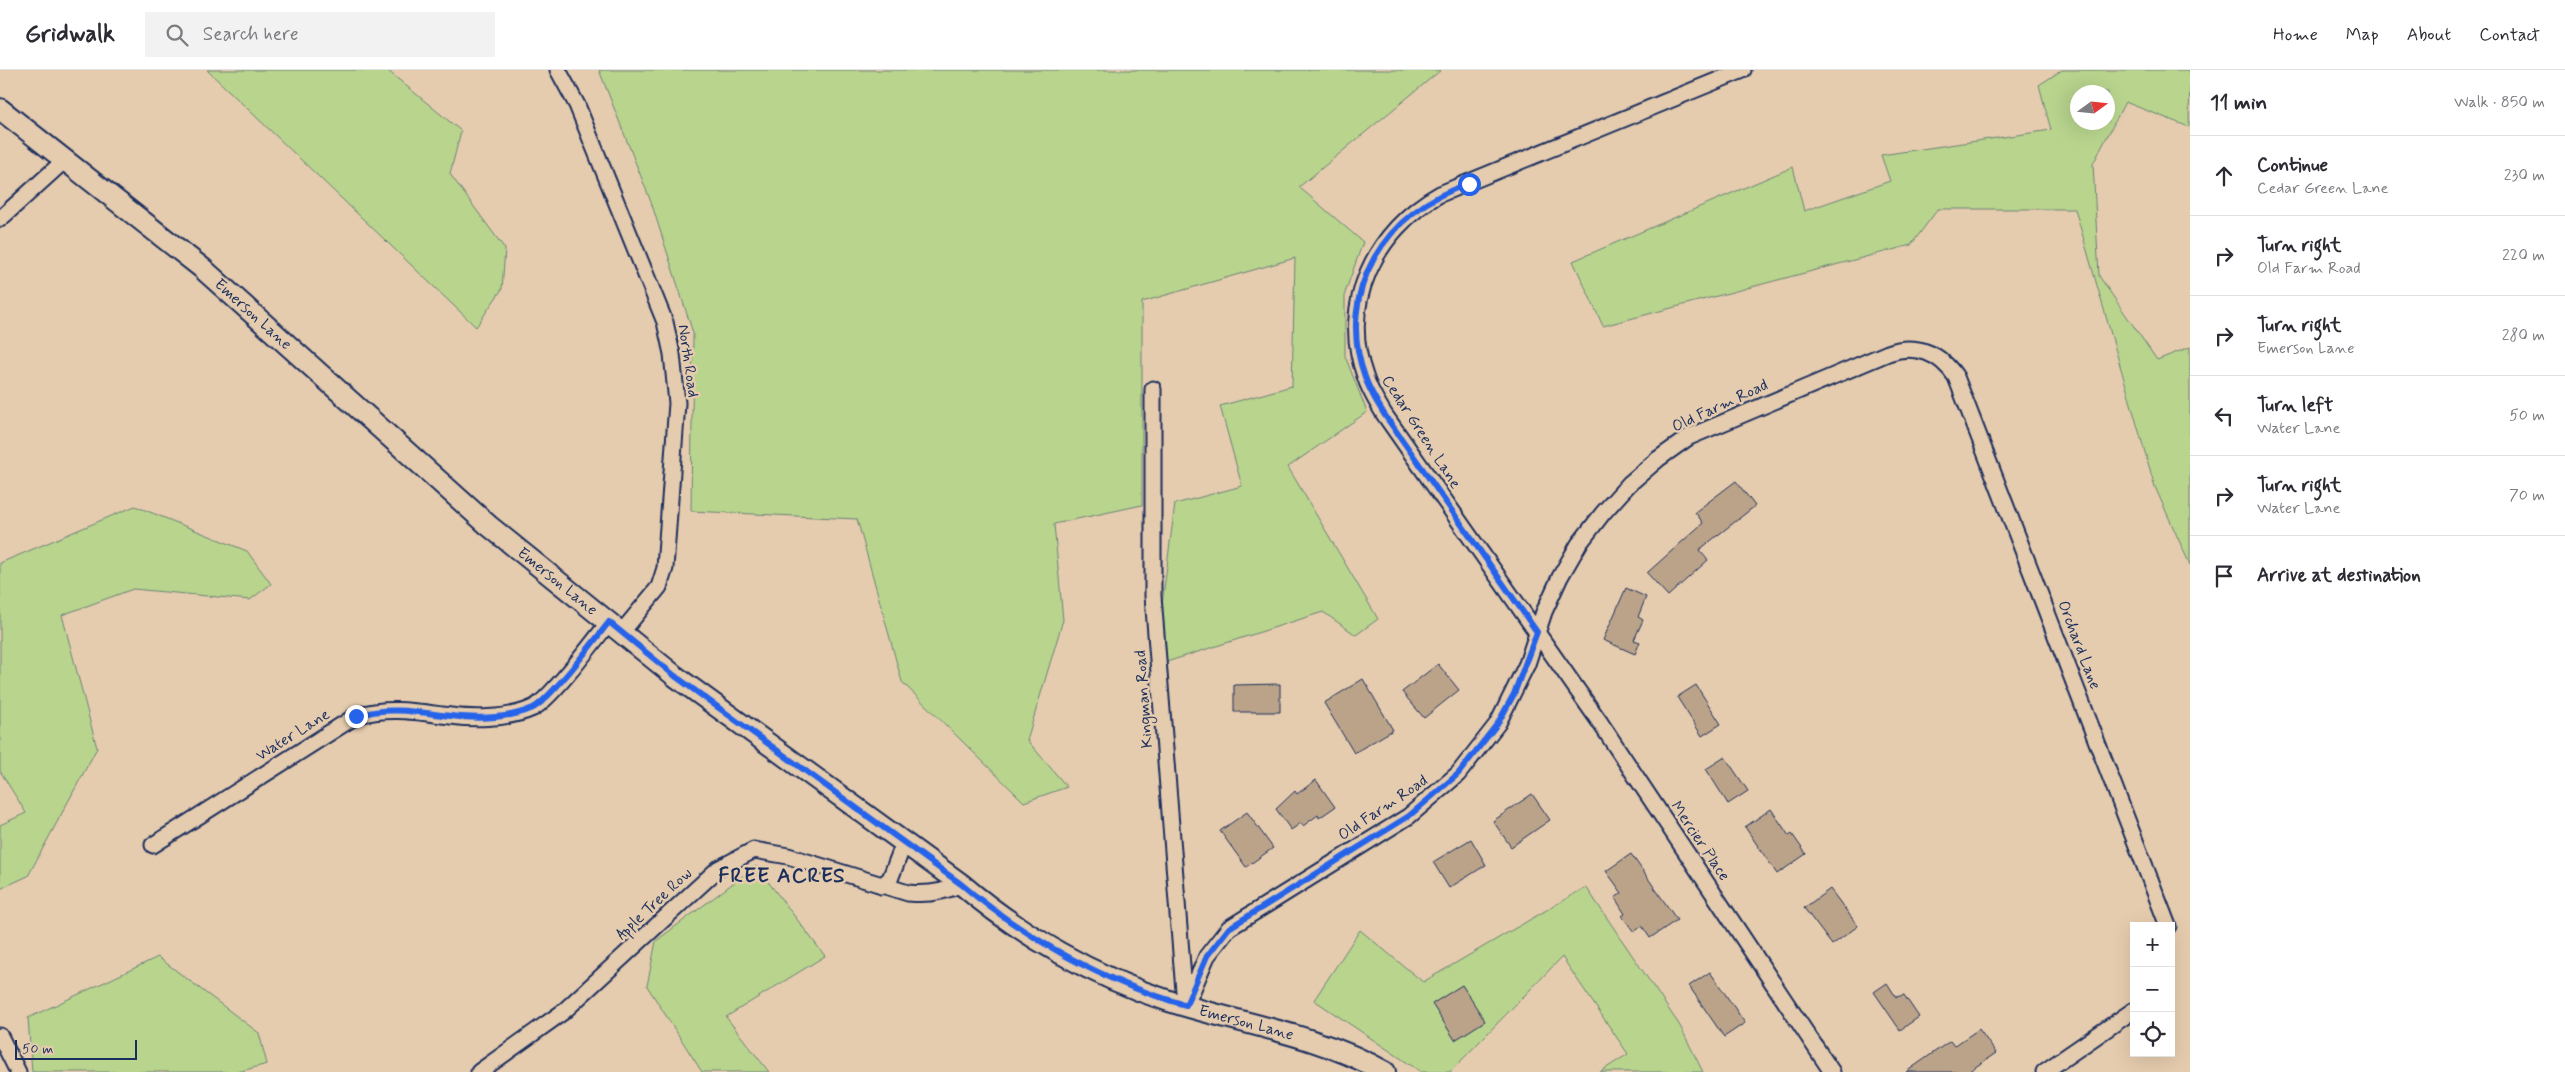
<!DOCTYPE html>
<html lang="en">
<head>
<meta charset="utf-8">
<style>
  :root { --surface:#fff; --page:#f2f2f3; --text:#2b2b33; --muted:#7c7c81; --line:#e1e1e2 }
  body { margin:0; font-family:Mynerve,sans-serif; background:var(--page); color:var(--text) }
  .controls { position:absolute; right:15px; bottom:15px; display:grid; overflow:hidden; border-radius:0px; box-shadow:0 5px 20px #0002 }
  .controls button { width:45px; height:45px; display:grid; place-items:center; padding:0; border:0; border-bottom:1px solid var(--line); background:var(--surface); color:var(--text); font:25px sans-serif }
  .compass { position:absolute; left:2070px; top:15px; width:45px; height:45px; border-radius:50%; background:var(--surface); box-shadow:0 5px 20px #0002; rotate:75deg }
  .scale { position:absolute; left:15px; bottom:12px; width:122px; box-sizing:border-box; padding-left:5px; border:2px solid #1b2f5e; border-top:0; font-size:14px; line-height:18px; white-space:nowrap; color:#1b2f5e; -webkit-text-stroke:4px #e6ccae; paint-order:stroke }
  .stop { position:absolute; width:15px; height:15px; margin:-11px; border:4px solid #2563eb; border-radius:50%; background:#fff }
  .stop.end { background:#2563eb; border-color:#fff; box-shadow:0 1px 5px #0008 }
  .list { margin:0; padding:0; list-style:none }
  h2 { display:flex; justify-content:space-between; align-items:center; height:65px; margin:0; padding:0 20px; font-size:21px }
  h2 small { font-size:16px; font-weight:400; color:var(--muted) }
  .list li { display:grid; grid-template-columns:32px 1fr auto; gap:15px; align-items:center; box-sizing:border-box; height:80px; padding:0 20px; border-top:1px solid var(--line) }
  .list b { display:block; font-size:19px; white-space:nowrap }
  .list p { margin:0; font-size:16px; white-space:nowrap; color:var(--muted) }
  .list em { font-size:16px; font-style:normal; color:var(--muted) }
  .icon { flex:none; width:28px; height:28px; fill:none; stroke:currentColor; stroke-width:2; stroke-linecap:round; stroke-linejoin:round }
  .map { position:relative; flex:none; width:2190px; height:1002px; overflow:hidden }
  header { display:flex; align-items:center; gap:30px; box-sizing:border-box; height:70px; padding:0 25px; background:var(--surface); border-bottom:1px solid var(--line) }
  header strong { font-size:24px }
  nav { display:flex; gap:28px; margin-inline-start:auto; font-size:18px }
  .search { width:350px; height:45px; background:var(--page); display:flex; align-items:center; gap:12px; box-sizing:border-box; padding:0 18px; border-radius:0px; color:var(--muted); font-size:19px }
  main { display:flex }
  aside { flex:1; background:var(--surface) }
  .map>svg:first-child { display:block }
  .green { fill:#b8d48d; stroke:#6a8276; fill-rule:evenodd }
  .building { fill:#bba389; stroke:#1b2f5e }
  .lines { fill:none; stroke-linecap:round; stroke-linejoin:round }
  .minor-casing { stroke:#1b2f5e; stroke-width:19 }
  .tertiary-casing { stroke:#1b2f5e; stroke-width:24 }
  .minor { stroke:#e6ccae; stroke-width:15 }
  .tertiary { stroke:#e6ccae; stroke-width:20 }
  .route { stroke:#2563eb; stroke-width:6 }
  .labels { text-anchor:middle; dominant-baseline:central; stroke-width:5; stroke-linejoin:round; paint-order:stroke }
  .street-label { font-size:16px; fill:#1b2f5e; stroke:#e6ccae }
  .district-label { font-size:21px; font-weight:bold; letter-spacing:1px; fill:#1b2f5e; stroke:#e6ccae }
</style>
</head>
<body>
<header>
<strong>Gridwalk</strong>
<div class="search"><svg class="icon" aria-label="search" viewBox="0 0 24 24"><circle cx="10" cy="10" r="6"/><path d="M15 15l6 6"/></svg>Search here</div>
<nav><a>Home</a><a>Map</a><a>About</a><a>Contact</a></nav>
</header>
<main>
<div class="map">
<svg width="2190" height="1002" viewBox="0 0 2190 1002">
  <rect width="100%" height="100%" fill="#e6ccae"/>
  <filter id="ink" filterUnits="userSpaceOnUse"><feTurbulence type="fractalNoise" baseFrequency=".02" numOctaves="2"/><feDisplacementMap in="SourceGraphic" scale="10" xChannelSelector="R" yChannelSelector="G"/><feConvolveMatrix kernelMatrix="1 2 1 2 8 2 1 2 1" color-interpolation-filters="sRGB"/></filter>
  <g filter="url(#ink)">
    <path class="green" d="M207,0H387L461,61L450,104L505,179L502,219L476,257Z
      M599,0H1441L1299,117L1363,172L1345,223V286L1367,342L1288,397L1378,549L1356,565L1323,542L1154,596L1175,434L1242,416L1220,336L1292,316L1295,188L1142,232V435L1054,454L1063,550L1027,670L1067,717L1024,732L902,612L857,449L691,441L693,263L651,132Z
      M2062,0H2190L2189,57L2125,32L2093,94L2099,206L2157,290L2190,277V495L2155,417L2075,139H1938L1911,175L1603,256L1573,191L1793,97L1804,141L1890,111L1881,85L2051,60L2039,15ZM2078,22H2108V52H2078Z
      M135,436L247,481L271,514L250,530L133,519L62,545L97,678L28,806L0,819V755L26,743L0,701V493Z
      M756,796L825,886L726,947L769,1002H702L647,916L656,871Z
      M1586,817L1680,956L1703,1002H1600L1628,984L1562,887L1450,1002H1421L1314,930L1360,860L1423,912Z
      M158,887L259,963L267,994L238,1002H32L28,948Z"/>
    <path class="building" d="M1736,411L1755,436L1699,480L1708,490L1668,526L1647,503L1703,453L1695,442Z
      M1626,518L1646,527L1638,547L1643,550L1634,570L1640,572L1635,584L1603,570Z
      M1438,594L1459,620L1424,648L1402,622Z
      M1363,609L1393,660L1354,683L1324,633Z
      M1280,614V642H1234V615Z
      M1696,615L1721,654L1702,666L1677,627Z
      M1725,687L1748,721L1728,734L1706,699Z
      M1316,710L1335,737L1319,748L1318,745L1303,756L1301,753L1291,760L1276,739L1295,721L1297,724Z
      M1532,724L1550,750L1511,777L1493,751Z
      M1771,739L1789,766L1792,764L1806,784L1777,804L1745,757Z
      M1247,742L1273,778L1246,797L1220,761Z
      M1471,769L1486,795L1449,818L1433,792Z
      M1631,784L1677,850L1650,868L1642,856L1634,862L1622,846L1625,844L1615,828L1622,823L1606,801Z
      M1830,819L1858,856L1832,875L1804,838Z
      M1710,902L1745,953L1724,967L1689,916Z
      M1887,913L1896,927L1904,925L1919,947L1900,960L1874,922Z
      M1462,915L1485,951L1455,970L1432,934Z
      M1979,959L1996,983L1968,1002H1906L1950,971L1954,976Z"/>
    <g class="lines">
      <g class="minor-casing">
        <path id="minor" d="M558,0L577,35L665,252L672,284L677,333L665,498L659,517L621,563
          M1743,0L1440,124C1375,160 1339,234 1365,306C1369,320 1377,332 1384,344L1599,651L1832,1002
          M0,149L65,90
          M1153,319V526L1185,934
          M153,775L356,646C386,637 412,641 442,645C469,649 507,650 533,638C551,629 594,571 609,552
          M881,816L890,809L904,773
          M1186,935L1207,886L1229,858L1409,746L1458,704L1498,653L1527,594L1544,542L1560,507L1579,474L1603,443L1629,414L1658,389L1689,367L1888,283C1916,273 1940,283 1956,307L2168,856
          M0,966L18,1002
          M479,1002L563,942L718,799L754,780L788,786L908,823C927,825 943,823 961,814
          M2044,1002L2134,940"/>
      </g>
      <g class="tertiary-casing">
        <g id="tertiary">
          <path id="s1" d="M0,39L202,198L488,455L675,606L961,814C1021,865 1094,907 1169,931C1241,954 1317,964 1385,1002"/>
        </g>
      </g>
      <use href="#minor" class="minor"/>
      <use href="#tertiary" class="tertiary"/>
    </g>
  </g>
  <g class="lines" filter="url(#ink)">
    <path class="route" d="M356,646C385,637 412,641 442,645C469,649 507,650 533,638C551,629 594,571 609,552L675,606L961,814C1025,868 1105,913 1186,935L1207,886L1229,858L1409,746L1458,704L1498,653L1514,624L1537,562L1384,344C1377,332 1369,320 1365,307C1334,222 1386,139 1469,114"/>
  </g>
  <g class="labels">
    <g class="street-label">
      <text stroke="none"><textPath href="#s1" startOffset="326">Emerson Lane</textPath></text>
      <text transform="translate(688 291) rotate(82)">North Road</text>
      <text transform="translate(1720 336) rotate(-25)">Old Farm Road</text>
      <text transform="translate(1421 362) rotate(57)">Cedar Green Lane</text>
      <text stroke="none"><textPath href="#s1" startOffset="731">Emerson Lane</textPath></text>
      <text transform="translate(2079 575) rotate(69)">Orchard Lane</text>
      <text transform="translate(1144 629) rotate(-94)">Kingman Road</text>
      <text transform="translate(293 665) rotate(-32)">Water Lane</text>
      <text transform="translate(1383 738) rotate(-34)">Old Farm Road</text>
      <text transform="translate(1700 771) rotate(56)">Mercier Place</text>
      <text transform="translate(654 834) rotate(-43)">Apple Tree Row</text>
      <text stroke="none"><textPath href="#s1" startOffset="1556">Emerson Lane</textPath></text>
    </g>
    <g class="district-label">
      <text x="782" y="806">FREE ACRES</text>
    </g>
  </g>
</svg>
<div class="controls">
<button>+</button>
<button>−</button>
<button><svg class="icon" aria-label="locate" viewBox="0 0 24 24"><circle cx="12" cy="12" r="6"/><path d="M12 2v4M12 18v4M2 12h4M18 12h4"/></svg></button>
</div>
<svg class="compass" viewBox="-18 -18 36 36"><path d="M0-13l5 13h-10z" fill="#e53935"/><path d="M0 13l5-13h-10z" fill="#7c7c81"/></svg>
<div class="scale">50 m</div>
<div class="stop" style="left:1469px;top:114px"></div>
<div class="stop end" style="left:356px;top:646px"></div>
</div>
<aside>
<h2>11 min<small>Walk · 850 m</small></h2>
<ul class="list">
<li><svg class="icon" aria-label="ahead" viewBox="0 0 24 24"><path d="M12 20V5M6 11l6-6 6 6"/></svg><div><b>Continue</b><p>Cedar Green Lane</p></div><em>230 m</em></li>
<li><svg class="icon" aria-label="right" viewBox="0 0 24 24"><path d="M7 20v-9h11M14 6l5 5-5 5"/></svg><div><b>Turn right</b><p>Old Farm Road</p></div><em>220 m</em></li>
<li><svg class="icon" aria-label="right" viewBox="0 0 24 24"><path d="M7 20v-9h11M14 6l5 5-5 5"/></svg><div><b>Turn right</b><p>Emerson Lane</p></div><em>280 m</em></li>
<li><svg class="icon" aria-label="left" viewBox="0 0 24 24"><path d="M17 20v-9H6M10 6l-5 5 5 5"/></svg><div><b>Turn left</b><p>Water Lane</p></div><em>50 m</em></li>
<li><svg class="icon" aria-label="right" viewBox="0 0 24 24"><path d="M7 20v-9h11M14 6l5 5-5 5"/></svg><div><b>Turn right</b><p>Water Lane</p></div><em>70 m</em></li>
<li><svg class="icon" aria-label="arrive" viewBox="0 0 24 24"><path d="M6 21V4h12l-3 4 3 4H6"/></svg><div><b>Arrive at destination</b></div></li>
</ul>
</aside>
</main>
</body>
</html>
